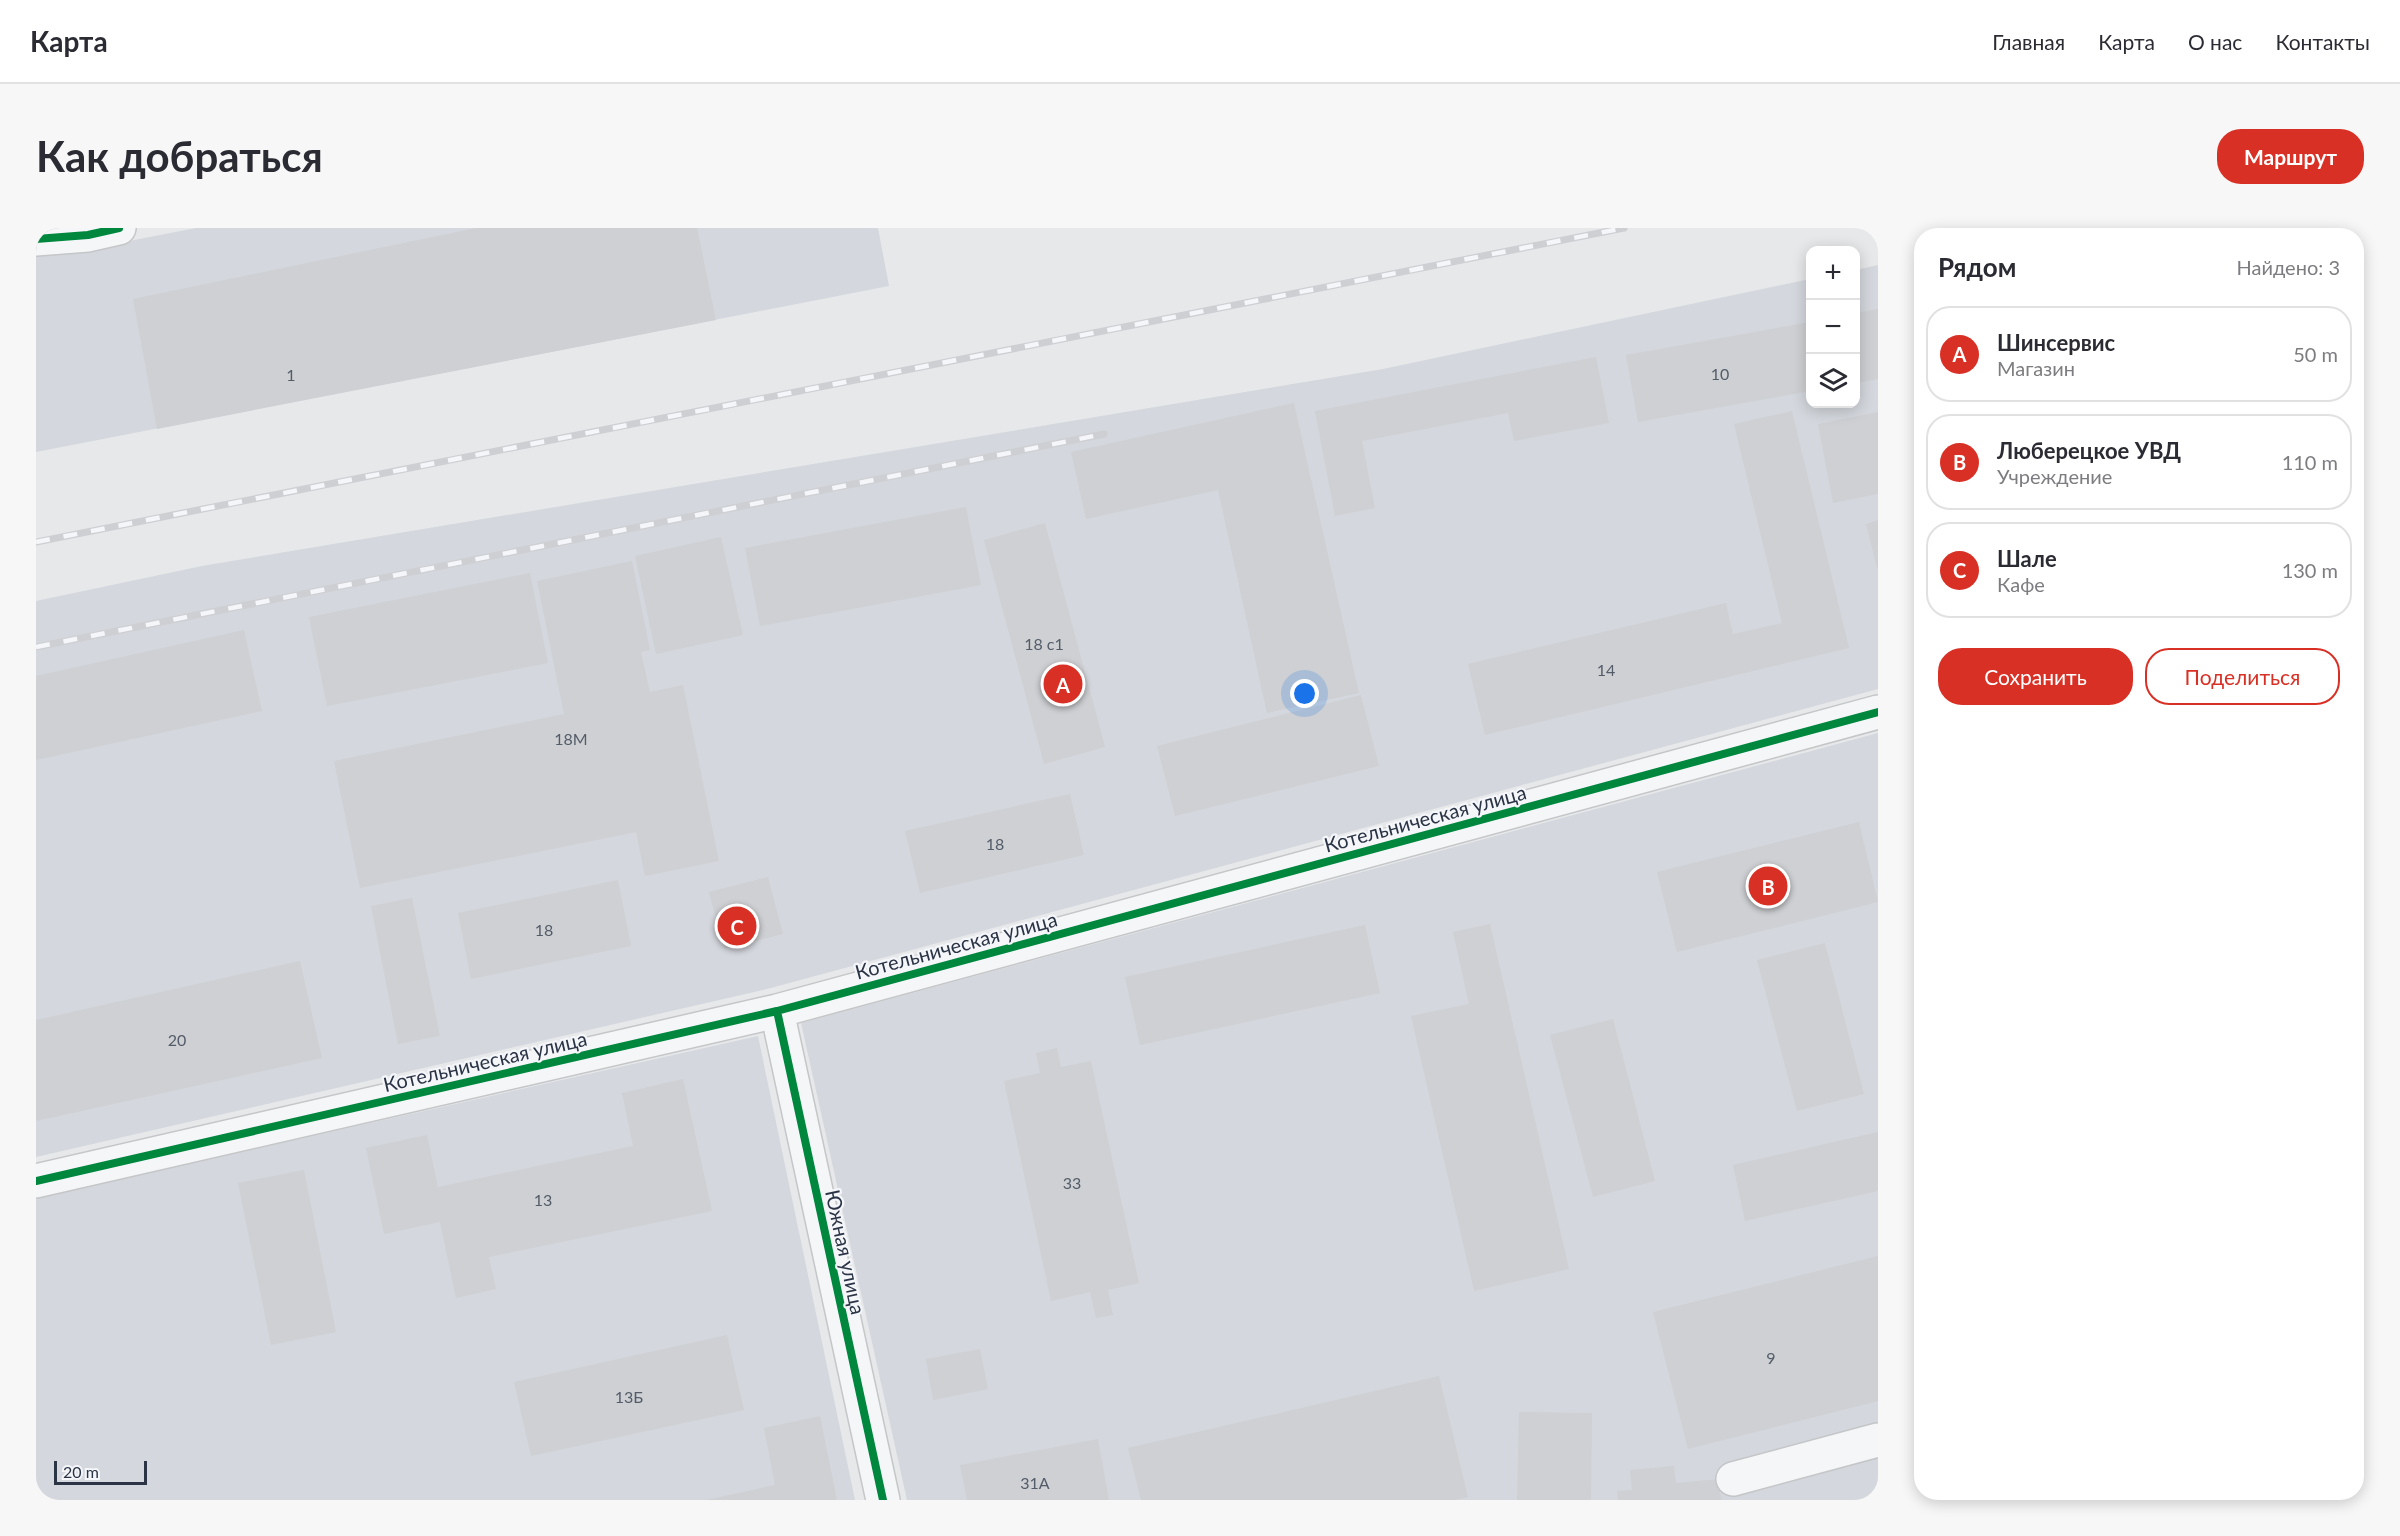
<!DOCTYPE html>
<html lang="ru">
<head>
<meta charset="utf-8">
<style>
  :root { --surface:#fff; --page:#f7f7f7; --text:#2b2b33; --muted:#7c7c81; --line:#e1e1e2; --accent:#d93025 }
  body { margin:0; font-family:Lato,sans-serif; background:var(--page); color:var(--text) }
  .controls { position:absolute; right:18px; top:18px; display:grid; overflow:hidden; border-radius:12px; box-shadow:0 3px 15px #0003 }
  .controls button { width:54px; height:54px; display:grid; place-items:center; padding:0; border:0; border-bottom:2px solid var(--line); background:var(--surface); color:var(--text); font:30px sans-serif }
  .scale { position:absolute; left:18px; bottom:15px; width:93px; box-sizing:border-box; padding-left:6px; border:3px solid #2b3445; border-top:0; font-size:16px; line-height:21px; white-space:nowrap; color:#2b3445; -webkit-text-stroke:4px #f4f6f9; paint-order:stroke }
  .you { position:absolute; left:1269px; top:466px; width:21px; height:21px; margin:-15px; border:4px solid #fff; border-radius:50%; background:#1a73e8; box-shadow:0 0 0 9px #1a73e833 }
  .badge { display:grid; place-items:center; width:39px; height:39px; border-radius:50%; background:var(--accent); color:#fff; font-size:20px; font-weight:700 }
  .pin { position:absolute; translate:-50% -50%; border:3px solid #fff; box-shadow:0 2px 6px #0006 }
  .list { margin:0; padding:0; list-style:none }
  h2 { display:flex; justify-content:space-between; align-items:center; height:78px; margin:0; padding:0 24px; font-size:26px }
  h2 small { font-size:20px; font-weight:400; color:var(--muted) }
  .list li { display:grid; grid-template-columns:39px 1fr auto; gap:18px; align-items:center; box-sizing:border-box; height:96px; margin:0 12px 12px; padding:0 12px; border:2px solid var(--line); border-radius:24px }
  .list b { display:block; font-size:22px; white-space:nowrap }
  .list p { margin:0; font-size:20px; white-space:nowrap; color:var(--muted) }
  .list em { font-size:20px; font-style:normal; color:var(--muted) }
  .actions { display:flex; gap:12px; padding:18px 24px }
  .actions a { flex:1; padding:14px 0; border:2px solid var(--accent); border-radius:24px; text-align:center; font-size:21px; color:var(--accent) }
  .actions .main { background:var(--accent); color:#fff }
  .icon { flex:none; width:33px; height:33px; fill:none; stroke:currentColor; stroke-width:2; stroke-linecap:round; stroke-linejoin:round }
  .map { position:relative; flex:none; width:1842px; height:1272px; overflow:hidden; border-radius:24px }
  header { display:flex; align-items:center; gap:36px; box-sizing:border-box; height:84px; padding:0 30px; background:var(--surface); border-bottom:2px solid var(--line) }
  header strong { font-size:28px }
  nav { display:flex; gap:33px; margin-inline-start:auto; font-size:21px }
  .intro { display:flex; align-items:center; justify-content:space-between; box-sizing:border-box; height:144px; padding:0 36px }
  h1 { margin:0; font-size:42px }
  .button { padding:15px 27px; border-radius:24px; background:var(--accent); color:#fff; font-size:21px; font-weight:700 }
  main { display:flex; gap:36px; padding:0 36px }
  aside { flex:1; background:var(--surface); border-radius:24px; box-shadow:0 3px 15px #0003 }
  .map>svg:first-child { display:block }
  .built { fill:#d4d7dd }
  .building { fill:#ced0d3 }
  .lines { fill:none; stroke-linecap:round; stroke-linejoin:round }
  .minor-casing { stroke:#c4c6c8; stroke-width:36 }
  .minor { stroke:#f5f6f7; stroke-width:33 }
  .rail-casing { stroke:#cecfd2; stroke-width:7 }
  .rail { stroke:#f4f6f9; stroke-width:4.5; stroke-dasharray:14; stroke-linecap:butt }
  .cycleway-casing { stroke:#f4f6f9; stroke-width:11 }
  .cycleway { stroke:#00873e; stroke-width:8 }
  .labels { text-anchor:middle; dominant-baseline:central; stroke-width:4.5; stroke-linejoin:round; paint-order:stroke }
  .number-label { font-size:16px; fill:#545c69 }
  .street-label { font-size:20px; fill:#2b3445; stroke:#f4f6f9 }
</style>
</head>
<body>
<header>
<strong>Карта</strong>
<nav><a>Главная</a><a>Карта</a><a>О нас</a><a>Контакты</a></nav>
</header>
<div class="intro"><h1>Как добраться</h1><a class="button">Маршрут</a></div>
<main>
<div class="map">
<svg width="1842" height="1272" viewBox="0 0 1842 1272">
  <rect width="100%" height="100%" fill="#e6e8ea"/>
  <path class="built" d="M160,0H842L853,58L0,224V27L57,20Z
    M1842,37V461L731,761L0,929V373L166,338L1347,141L1774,51V176H1820V42Z
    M1842,505V1272H871L765,795Z
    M722,808L819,1272H0V970Z"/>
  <path class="building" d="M440,0H661L680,92L121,201L97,71Z
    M1842,81V151L1820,155V85Z
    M1774,94V163L1602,194L1590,127Z
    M1560,129L1573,195L1478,213L1472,185L1326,213L1339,280L1299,288L1279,183Z
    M1258,175L1323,465L1231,485L1182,262L1050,291L1035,224Z
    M1756,183L1813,420L1449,507L1432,436L1690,375L1697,406L1746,395L1698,196Z
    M1842,184V266L1797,275L1782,196Z
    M930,279L945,357L724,398L709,320Z
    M1842,292V340H1841L1830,296Z
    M1009,295L1069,519L1008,536L948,312Z
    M685,309L707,407L620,426L599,328Z
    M596,333L614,422L605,424L614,464L647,457L683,633L609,648L600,604L324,660L298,533L528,486L501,353Z
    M494,345L512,435L291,478L273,389Z
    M208,402L226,483L0,532V448Z
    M1325,467L1343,538L1139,588L1121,518Z
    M1034,566L1048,627L884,665L869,603Z
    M1823,594L1842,674L1641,724L1621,644Z
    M732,649L747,706L688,721L673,664Z
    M582,652L595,718L435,751L422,685Z
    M376,670L404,808L362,816L335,678Z
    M1454,696L1533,1041L1438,1063L1375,788L1433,776L1417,704Z
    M1329,697L1344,765L1104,817L1089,749Z
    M1789,715L1828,866L1761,883L1721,732Z
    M264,733L286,830L0,893V792Z
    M1577,791L1619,953L1557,969L1514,807Z
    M1021,820L1025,839L1055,833L1103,1055L1072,1062L1077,1087L1060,1090L1054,1064L1015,1073L968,853L1004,845L1000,825Z
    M647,851L676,983L453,1029L460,1061L420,1070L404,994L348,1006L330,920L391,907L402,959L597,918L586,865Z
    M1842,904V963L1709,993L1697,937Z
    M268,942L300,1104L235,1117L202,955Z
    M1842,1028V1173L1652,1221L1617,1084Z
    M691,1107L708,1182L495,1228L478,1154Z
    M944,1121L952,1161L897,1172L890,1131Z
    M1403,1148L1432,1269L1419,1272H1105L1092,1220Z
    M1483,1184L1556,1185L1555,1272H1481Z
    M784,1188L801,1272H670L739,1257L728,1200Z
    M1062,1211L1073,1272H931L924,1237Z
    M1638,1238L1640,1255L1682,1251L1685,1272H1582L1581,1263L1596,1262L1594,1242Z"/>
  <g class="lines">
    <g class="minor-casing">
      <path id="minor" d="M0,11L52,7L83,0
        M741,783L847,1272
        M0,953L741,783L1842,484
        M1697,1251L1842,1212"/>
    </g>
    <use href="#minor" class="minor"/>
    <g class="rail-casing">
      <path id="rail" d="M0,314L1588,0
        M0,419L1068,206"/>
    </g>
    <use href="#rail" class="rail"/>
    <g class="cycleway-casing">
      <path id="cycleway" d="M0,11L52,7L83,0
        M741,783L847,1272
        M0,953L741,783L1842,484"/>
    </g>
    <use href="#cycleway" class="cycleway"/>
  </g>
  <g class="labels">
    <g class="number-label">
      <text x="1684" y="145">10</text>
      <text x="255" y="146">1</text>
      <text x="1008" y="415">18 с1</text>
      <text x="1570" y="441">14</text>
      <text x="535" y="510">18М</text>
      <text x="959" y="615">18</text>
      <text x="508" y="701">18</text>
      <text x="141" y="811">20</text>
      <text x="1036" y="954">33</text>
      <text x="507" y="971">13</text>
      <text x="1735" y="1129">9</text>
      <text x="593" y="1168">13Б</text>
      <text x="999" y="1254">31А</text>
    </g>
    <g class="street-label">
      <text transform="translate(1389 590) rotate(-15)">Котельническая улица</text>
      <text transform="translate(920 717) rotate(-15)">Котельническая улица</text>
      <text transform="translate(449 833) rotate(-13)">Котельническая улица</text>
      <text transform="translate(810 1024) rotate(78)">Южная улица</text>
    </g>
  </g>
</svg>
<div class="controls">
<button>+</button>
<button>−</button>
<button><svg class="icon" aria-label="layers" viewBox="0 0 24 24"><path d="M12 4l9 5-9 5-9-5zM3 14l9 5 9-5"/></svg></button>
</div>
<div class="scale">20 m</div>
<div class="you"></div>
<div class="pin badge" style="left:1027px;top:456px">A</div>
<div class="pin badge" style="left:1732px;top:658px">B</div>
<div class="pin badge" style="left:701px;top:698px">C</div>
</div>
<aside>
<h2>Рядом<small>Найдено: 3</small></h2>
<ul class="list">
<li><span class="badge">A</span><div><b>Шинсервис</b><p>Магазин</p></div><em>50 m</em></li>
<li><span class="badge">B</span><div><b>Люберецкое УВД</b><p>Учреждение</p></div><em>110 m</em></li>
<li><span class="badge">C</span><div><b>Шале</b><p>Кафе</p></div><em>130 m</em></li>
</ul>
<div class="actions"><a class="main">Сохранить</a><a>Поделиться</a></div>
</aside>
</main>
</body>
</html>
